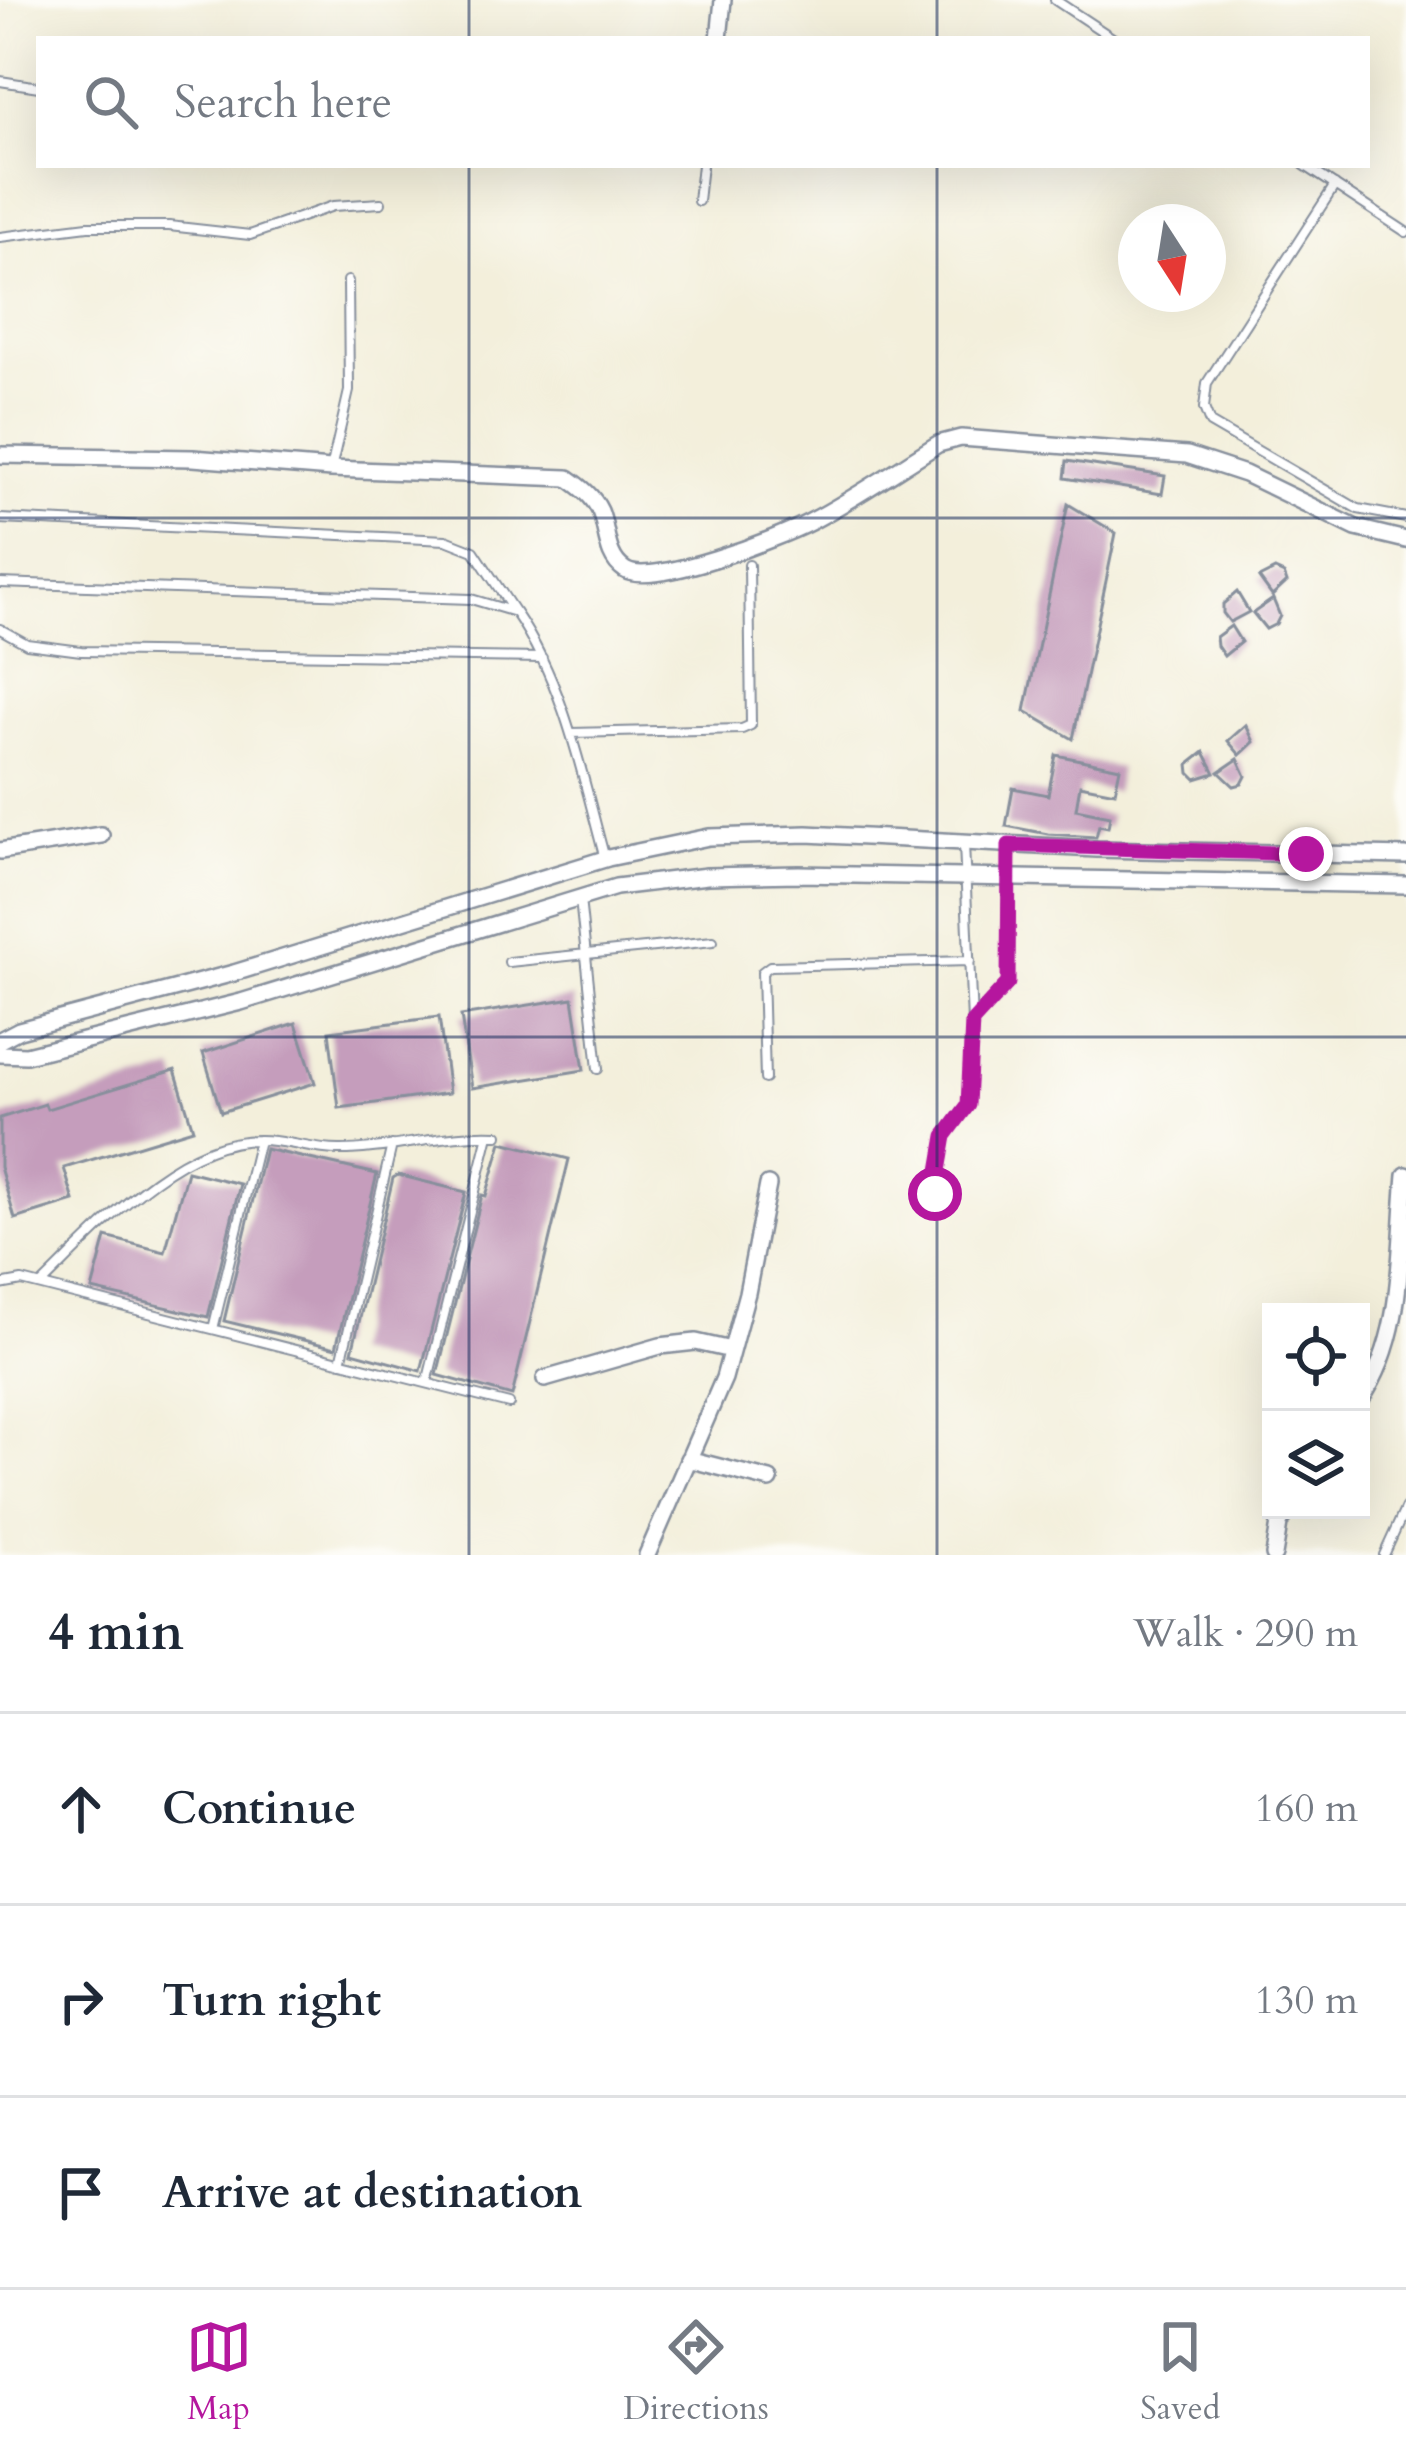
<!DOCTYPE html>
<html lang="en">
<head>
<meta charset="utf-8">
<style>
  :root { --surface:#fff; --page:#f6f6f7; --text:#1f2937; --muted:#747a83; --line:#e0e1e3; --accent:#b5179e }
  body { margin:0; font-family:Cardo,serif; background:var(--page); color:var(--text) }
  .controls { position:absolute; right:36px; bottom:36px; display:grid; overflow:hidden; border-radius:0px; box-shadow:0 12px 48px #0002 }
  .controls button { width:108px; height:108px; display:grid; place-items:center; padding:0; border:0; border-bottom:3px solid var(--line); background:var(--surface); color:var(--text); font:60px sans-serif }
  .compass { position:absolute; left:1118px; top:204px; width:108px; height:108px; border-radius:50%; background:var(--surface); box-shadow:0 12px 48px #0002; rotate:168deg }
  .stop { position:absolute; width:36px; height:36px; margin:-27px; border:9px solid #b5179e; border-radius:50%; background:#fff }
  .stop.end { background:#b5179e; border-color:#fff; box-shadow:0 3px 12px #0008 }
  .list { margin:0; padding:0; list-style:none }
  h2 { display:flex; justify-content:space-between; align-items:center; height:156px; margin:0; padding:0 48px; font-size:51px }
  h2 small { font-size:39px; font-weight:400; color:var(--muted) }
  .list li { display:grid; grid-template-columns:78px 1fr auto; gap:36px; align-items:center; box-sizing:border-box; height:192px; padding:0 48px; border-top:3px solid var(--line) }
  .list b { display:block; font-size:45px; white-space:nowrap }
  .list em { font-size:39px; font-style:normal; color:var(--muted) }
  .icon { flex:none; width:66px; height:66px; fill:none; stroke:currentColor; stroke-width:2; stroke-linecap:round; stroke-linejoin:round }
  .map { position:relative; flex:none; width:1406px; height:1555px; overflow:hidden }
  .search { position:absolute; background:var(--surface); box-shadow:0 12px 48px #0002; left:36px; right:36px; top:36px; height:132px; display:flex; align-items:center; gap:30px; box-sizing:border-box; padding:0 42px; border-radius:0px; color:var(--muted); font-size:45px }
  .sheet { height:732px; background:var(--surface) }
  nav { display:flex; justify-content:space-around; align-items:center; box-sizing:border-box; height:168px; border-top:3px solid var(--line); background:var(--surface); font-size:33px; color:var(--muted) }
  nav a { display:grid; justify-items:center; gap:6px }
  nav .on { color:var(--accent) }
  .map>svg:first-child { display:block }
  .building { fill:#c59dbc }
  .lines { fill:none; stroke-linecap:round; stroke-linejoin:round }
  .lane-casing { stroke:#878f9c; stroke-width:12 }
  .street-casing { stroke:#878f9c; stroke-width:20 }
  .lane { stroke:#fff; stroke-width:8 }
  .street { stroke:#fff; stroke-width:15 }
  .route { stroke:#b5179e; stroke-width:15 }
  .grid { fill:none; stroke:#1b2f5e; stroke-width:3; stroke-opacity:0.55 }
</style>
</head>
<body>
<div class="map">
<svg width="1406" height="1555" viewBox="0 0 1406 1555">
  <rect width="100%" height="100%" fill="#fdfcf7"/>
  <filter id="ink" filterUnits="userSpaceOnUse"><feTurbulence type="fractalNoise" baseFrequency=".00833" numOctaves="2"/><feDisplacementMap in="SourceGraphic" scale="24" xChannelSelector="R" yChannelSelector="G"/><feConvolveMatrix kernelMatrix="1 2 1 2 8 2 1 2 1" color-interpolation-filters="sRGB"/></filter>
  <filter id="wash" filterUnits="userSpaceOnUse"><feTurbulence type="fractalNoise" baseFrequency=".004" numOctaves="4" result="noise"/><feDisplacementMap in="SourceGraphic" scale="48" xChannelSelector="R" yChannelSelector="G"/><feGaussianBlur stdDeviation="2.7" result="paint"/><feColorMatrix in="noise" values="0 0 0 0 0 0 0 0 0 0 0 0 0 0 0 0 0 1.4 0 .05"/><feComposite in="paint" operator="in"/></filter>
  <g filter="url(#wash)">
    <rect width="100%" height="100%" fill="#f3efdb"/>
    <g id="blocks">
      <path class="building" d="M1067,461L1165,476L1162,494L1065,478Z
        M1068,504L1116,533L1073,739L1025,711Z
        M1275,570L1284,574L1287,582L1272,596L1259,578Z
        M1237,592L1249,612L1230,622L1223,613V604Z
        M1273,599L1280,616L1276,624L1266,629L1253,613Z
        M1231,626L1241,642L1224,656L1217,646L1216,637Z
        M1246,725L1254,742L1240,755L1228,741Z
        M1204,752L1215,773L1196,779L1190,773L1189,764Z
        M1056,755L1120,768L1115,792L1080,785L1076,809L1110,816L1108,827L1099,825L1096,837L1048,834L1006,826L1013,788L1048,795Z
        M1238,759L1246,776L1242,784L1234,786L1219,772Z
        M573,998L584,1070L472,1088L461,1016Z
        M439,1017L449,1093L339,1108L329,1031Z
        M296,1023L315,1083L221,1112L203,1053Z
        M175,1070L193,1129L64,1168L74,1201L15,1219L0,1167V1118L45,1104L47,1109Z
        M502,1142L569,1159L512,1396L437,1375L482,1195L486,1196Z
        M265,1149L377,1174L336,1348L224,1321Z
        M187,1171L240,1184L208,1317L92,1290L106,1237L165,1252Z
        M398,1175L466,1192L421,1371L352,1352L393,1178Z"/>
    </g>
  </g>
  <g filter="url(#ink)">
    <use href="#blocks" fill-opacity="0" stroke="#878f9c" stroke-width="3"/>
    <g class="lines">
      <g class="lane-casing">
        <path id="lane" d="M1055,0L1114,39
          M0,81L39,87
          M1304,165L1406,232
          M1335,185L1207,383L1204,408L1210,423L1358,509L1406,518
          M698,201L702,165
          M0,237L88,226H169L250,235L333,206L381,203
          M331,469L349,391L348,281
          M0,519L446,540L474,551L514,611
          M0,583L471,599L515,612C565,685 582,775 605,859
          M0,629L27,644L81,651L542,658
          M571,733L742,729L751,725L749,565
          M580,899L598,1069
          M509,962L713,941
          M973,1021L1008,983L1009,846
          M765,1079L762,972L770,966L970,961
          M935,1194L945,1136L968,1105L972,1022L964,844
          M0,1285L22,1281L509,1404
          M41,1285C96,1232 177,1139 260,1140C287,1140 315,1151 342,1150C395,1150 445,1132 498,1135
          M213,1329L259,1140
          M341,1362L392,1145
          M427,1383L489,1135
          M1384,1555L1406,1507"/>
      </g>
      <g class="street-casing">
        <path id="street" d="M719,39L723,0
          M0,455L193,458L331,469L568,478C581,487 593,496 600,511C608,530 605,557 625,570C651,588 781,537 810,522C854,499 896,470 938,444L961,438L1187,455L1245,474L1356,528L1406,540
          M0,851L101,835
          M0,1040L19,1030L234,973L608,858L709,837L807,834L1097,849L1406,856
          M0,1054L26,1055L241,1002L616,887L707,876L799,874L1406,885
          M545,1379L660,1346L696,1342L731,1350
          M1361,1399C1405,1336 1399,1249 1406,1175
          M688,1459L770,1480
          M647,1555L724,1378L747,1293L768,1185
          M1274,1555L1279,1524L1286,1510"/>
      </g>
      <use href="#lane" class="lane"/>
      <use href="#street" class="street"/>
    </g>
  </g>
  <g class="lines" filter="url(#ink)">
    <path class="route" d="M935,1194L945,1136L968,1105L972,1022L1008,983L1009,845L1306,854"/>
  </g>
  <path class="grid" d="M469,0V39M937,0V39M469,165V1555M937,165V1555M0,518H1406M0,1037H1406"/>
</svg>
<div class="controls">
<button><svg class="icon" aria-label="locate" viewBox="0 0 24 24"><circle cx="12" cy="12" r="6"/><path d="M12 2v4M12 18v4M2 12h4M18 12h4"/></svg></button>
<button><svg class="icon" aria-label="layers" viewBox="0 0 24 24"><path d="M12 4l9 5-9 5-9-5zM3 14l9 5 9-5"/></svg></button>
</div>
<svg class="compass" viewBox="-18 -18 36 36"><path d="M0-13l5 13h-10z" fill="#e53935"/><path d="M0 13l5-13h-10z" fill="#747a83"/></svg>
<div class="stop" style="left:935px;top:1194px"></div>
<div class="stop end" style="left:1306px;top:854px"></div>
<div class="search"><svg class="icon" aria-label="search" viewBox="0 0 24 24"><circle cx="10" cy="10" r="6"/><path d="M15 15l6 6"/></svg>Search here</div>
</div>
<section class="sheet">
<h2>4 min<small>Walk · 290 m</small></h2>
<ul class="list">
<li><svg class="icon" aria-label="ahead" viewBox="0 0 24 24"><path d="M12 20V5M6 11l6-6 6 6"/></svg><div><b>Continue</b></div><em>160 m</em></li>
<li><svg class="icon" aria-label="right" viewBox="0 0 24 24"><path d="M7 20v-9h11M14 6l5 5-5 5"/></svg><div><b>Turn right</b></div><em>130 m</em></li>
<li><svg class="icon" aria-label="arrive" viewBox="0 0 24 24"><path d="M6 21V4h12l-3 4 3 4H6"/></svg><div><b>Arrive at destination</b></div></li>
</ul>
</section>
<nav>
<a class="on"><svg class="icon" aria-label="map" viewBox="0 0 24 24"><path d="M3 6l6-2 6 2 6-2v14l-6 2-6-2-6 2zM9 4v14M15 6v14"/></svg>Map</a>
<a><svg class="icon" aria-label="directions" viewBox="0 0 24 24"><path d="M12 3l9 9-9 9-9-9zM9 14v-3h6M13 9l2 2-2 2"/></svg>Directions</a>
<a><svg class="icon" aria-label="saved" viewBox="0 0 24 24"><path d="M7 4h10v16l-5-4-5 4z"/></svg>Saved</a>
</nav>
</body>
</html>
